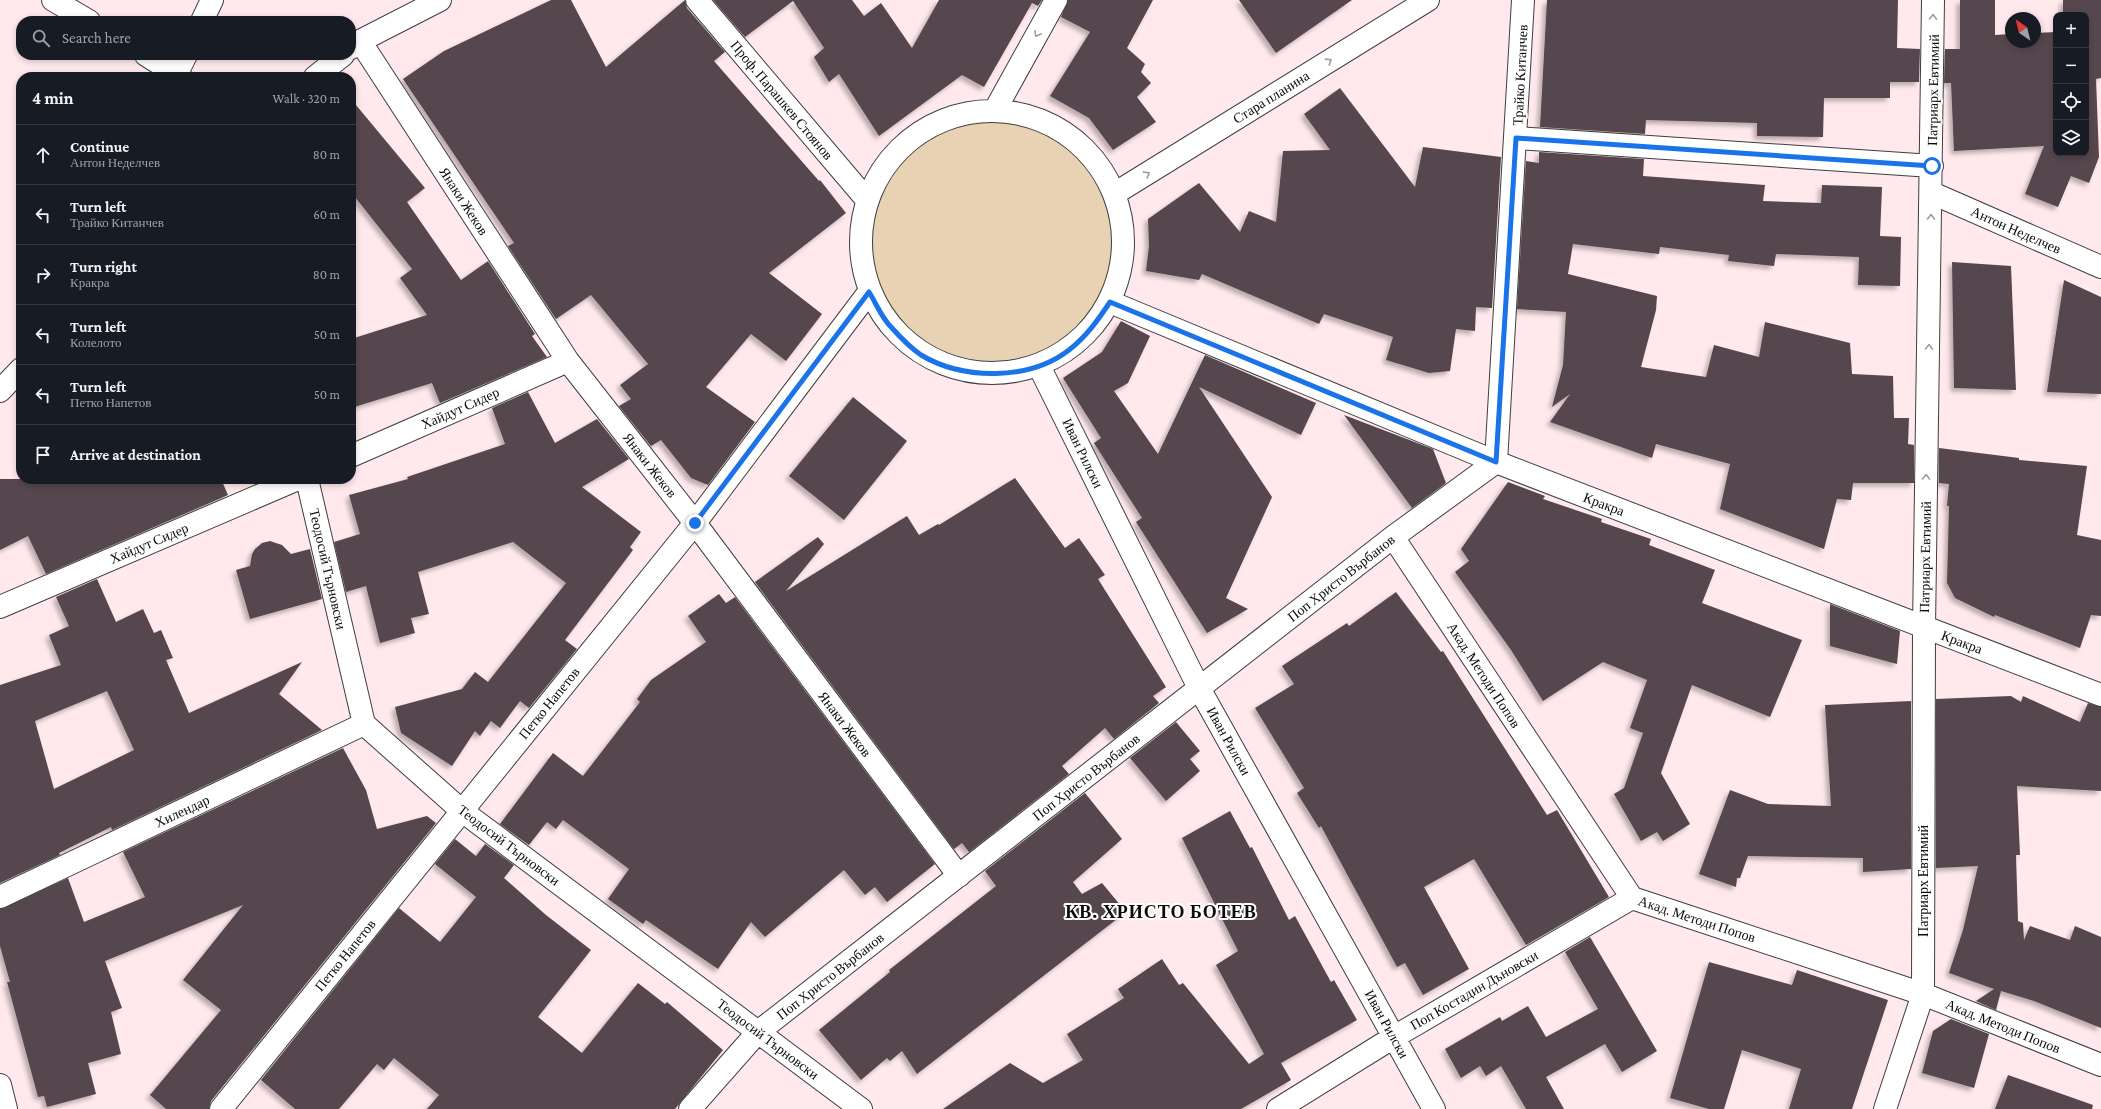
<!DOCTYPE html>
<html lang="en">
<head>
<meta charset="utf-8">
<style>
  :root { --surface:#171b24; --page:#20242c; --text:#f1f3f6; --muted:#9ea1a6; --line:#363941 }
  body { margin:0; font-family:"Crimson Pro",serif; background:var(--page); color:var(--text) }
  .controls { position:absolute; right:12px; top:12px; display:grid; overflow:hidden; border-radius:8px; box-shadow:0 2px 6px #0003 }
  .controls button { width:36px; height:36px; display:grid; place-items:center; padding:0; border:0; border-bottom:1px solid var(--line); background:var(--surface); color:var(--text); font:20px sans-serif }
  .compass { position:absolute; left:2005px; top:12px; width:36px; height:36px; border-radius:50%; background:var(--surface); box-shadow:0 2px 6px #0003; rotate:325deg }
  .stop { position:absolute; width:12px; height:12px; margin:-9px; border:3px solid #1a73e8; border-radius:50%; background:#fff }
  .stop.end { background:#1a73e8; border-color:#fff; box-shadow:0 1px 4px #0008 }
  .list { margin:0; padding:0; list-style:none }
  h2 { display:flex; justify-content:space-between; align-items:center; height:52px; margin:0; padding:0 16px; font-size:17px }
  h2 small { font-size:13px; font-weight:400; color:var(--muted) }
  .list li { display:grid; grid-template-columns:26px 1fr auto; gap:12px; align-items:center; box-sizing:border-box; height:60px; padding:0 16px; border-top:1px solid var(--line) }
  .list b { display:block; font-size:15px; white-space:nowrap }
  .list p { margin:0; font-size:13px; white-space:nowrap; color:var(--muted) }
  .list em { font-size:13px; font-style:normal; color:var(--muted) }
  .icon { flex:none; width:22px; height:22px; fill:none; stroke:currentColor; stroke-width:2; stroke-linecap:round; stroke-linejoin:round }
  .map { position:relative; flex:none; width:2101px; height:1109px; overflow:hidden }
  .search { position:absolute; background:var(--surface); box-shadow:0 2px 6px #0003; left:16px; top:16px; width:340px; height:44px; display:flex; align-items:center; gap:10px; box-sizing:border-box; padding:0 14px; border-radius:16px; color:var(--muted); font-size:15px }
  .panel { position:absolute; background:var(--surface); box-shadow:0 2px 6px #0003; left:16px; top:72px; width:340px; height:412px; border-radius:16px }
  .map>svg:first-child { display:block }
  .green { fill:#e9d1b3 }
  .building { fill:#54474e; fill-rule:evenodd; filter:url(#shadow) }
  .lines { fill:none; stroke-linecap:round; stroke-linejoin:round }
  .minor-casing { stroke:#3e3e3e; stroke-width:24 }
  .minor { stroke:#fff; stroke-width:22 }
  .oneway { stroke:#9d9d9d }
  .route { stroke:#1a73e8; stroke-width:5 }
  .labels { text-anchor:middle; dominant-baseline:central; stroke-width:4; stroke-linejoin:round; paint-order:stroke }
  .street-label { font-size:14px; fill:#0b0b0b; stroke:#fff }
  .district-label { font-size:18px; font-weight:bold; letter-spacing:1px; fill:#0b0b0b; stroke:#fff }
</style>
</head>
<body>
<div class="map">
<svg width="2101" height="1109" viewBox="0 0 2101 1109">
  <defs>
    <filter id="shadow"><feDropShadow dx="-3.5" dy="3.5" stdDeviation="2" flood-color="#0004"/></filter>
  </defs>
  <rect width="100%" height="100%" fill="#ffe9ec"/>
  <path class="green" d="M861 243a131 131 0 1 1 262 0a131 131 0 1 1-262 0Z"/>
  <path class="building" d="M551,0H571L606,67L685,0L687,8L725,52L714,61L819,181L820,180L846,213L769,273L822,314L786,361L751,334L706,387L755,422L708,485L691,478L661,440L651,446L619,406L631,399L620,385L648,364L591,295L556,319L508,246L514,243L403,79L444,51Z
    M713,0H852L864,16L881,3L912,48L939,0H1042L1038,6L1032,3L984,87L962,75L879,136L839,74L829,82L814,57L824,48L793,1L745,37Z
    M1068,0H1153L1127,48L1145,64L1141,72L1151,83L1137,97L1156,122L1113,150L1089,118L1050,96L1090,32L1061,17Z
    M1239,0H1352L1276,53Z
    M1547,0H1898L1897,48L1920,49L1919,82H1890V98H1824L1823,137L1757,136V123L1646,120L1645,134L1540,127Z
    M1960,0H1995V35L2011,34V42H2035V33L2056,32V153H2086V15H2063V0H2101V78L2096,79L2099,157L2089,183L2071,176L2058,207L2025,194L2044,146L1954,151L1951,83H1944L1945,49H1960Z
    M1340,88L1415,187L1423,147L1501,157L1492,308L1476,307L1475,331L1456,329L1450,371L1429,373L1386,360L1393,337L1324,314L1319,324L1202,274L1199,280L1146,271L1149,246L1148,219L1199,183L1240,232L1249,211L1276,222L1283,151L1330,150L1304,114Z
    M351,99L425,188L407,202L461,280L488,261L535,334L532,336L547,357L440,403L432,383L351,408V339L427,315L400,278L412,269L351,192Z
    M1539,152L1644,159L1643,176L1765,185L1763,201L1821,203L1822,185L1882,187L1880,236L1901,237L1900,286L1858,285L1859,257L1776,254L1774,266L1728,261L1729,255L1660,247L1659,254L1573,244L1568,274L1657,296L1656,310L1641,367L1706,377L1714,345L1759,357L1765,322L1850,343L1852,374L1893,376L1894,418H1909L1908,444L1914,445V483H1853L1851,500L1837,499L1824,549L1720,509L1730,464L1656,444L1652,458L1550,422L1570,394L1552,407L1563,365L1566,312L1517,309L1526,161L1539,163Z
    M1952,262L2011,266L2016,390L1954,388Z
    M2064,280L2101,297V394L2047,392Z
    M1121,321L1150,336L1128,383L1114,391L1158,454L1205,355L1316,403L1301,435L1199,387L1272,497L1226,598L1248,609L1207,633L1136,522L1142,518L1094,443L1101,438L1063,378L1102,352Z
    M528,392L555,443L597,419L629,459L582,487L641,532L630,547L633,550L565,640L577,649L529,708L520,701L500,728L491,721L480,736L475,731L452,766L401,733L395,707L462,689L475,672L488,682L566,583L513,542L418,572L429,614L411,618L415,633L380,643L366,586L346,592L334,542L360,534L349,495L408,479L407,477L505,444L492,408Z
    M853,397L907,441L844,520L789,476Z
    M1344,415L1433,449L1446,483L1412,508Z
    M1939,448L2019,458V460L2087,466L2077,535L2101,540V616L2091,615L2080,648L1995,615L1994,617L1955,598L1947,583L1949,506H1947L1949,484L1939,483Z
    M1015,478L1065,548L1079,538L1105,575L1098,579L1166,687L1153,696L1159,703L1114,739L1105,728L1062,766L1069,774L969,852L962,843L954,849L755,582L818,537L824,544L786,591L907,516L919,535L938,524L939,525Z
    M0,479H221L228,495L46,574L28,536L0,550Z
    M1508,482L1545,496L1543,499L1602,519L1601,522L1651,539L1649,545L1715,570L1702,603L1802,640L1770,717L1692,685L1661,773L1690,824L1663,841L1657,832L1641,841L1614,794L1624,788L1643,733L1630,728L1647,680L1603,662L1543,701L1511,650L1455,572L1469,561L1461,549Z
    M270,541L282,545L291,554L310,549L322,599L250,619L236,570L250,566L252,554L255,549L262,543Z
    M97,579L116,622L143,609L154,633L161,630L173,658L166,660L189,713L302,662L279,694L322,730L112,830L111,827L59,853L60,855L0,883V685L61,665L49,635L69,626L56,597ZM107,691L134,750L54,789L35,721Z
    M1396,592L1441,652L1443,651L1547,815L1557,810L1609,897L1526,945L1474,859L1424,887L1469,969L1423,995L1405,963L1397,967L1321,826L1319,828L1297,793L1304,788L1255,708L1294,684L1282,666L1347,623L1349,626Z
    M719,594L726,603L735,597L935,864L887,902L875,887L865,895L844,870L765,937L751,922L718,969L646,920L643,924L608,899L629,869L563,820L556,829L547,822L529,845L500,824L553,753L583,776L640,702L637,699L651,680L706,642L688,616Z
    M1830,604L1900,631L1897,664L1830,646Z
    M2011,696L2021,702L2023,696L2080,722L2088,703L2101,707V791L2017,786L2020,855H2016L2018,921L2023,923L2024,940L2030,926L2070,940L2075,926L2101,937V1028L2034,1001L2001,991L1996,1010L1976,1001L1994,989L1949,973L1963,930L1978,866L1936,868V699Z
    M1911,701V869L1863,872V858L1748,856L1740,878H1737L1736,887L1699,874L1730,790L1768,804L1831,806L1825,705Z
    M1176,722L1200,751L1190,759L1200,771L1166,801L1130,758Z
    M343,748L366,790L377,829L427,816L436,823L211,1101L209,1109H166L150,1095L221,1010L183,980L243,905L105,961L122,1008L111,1012L121,1054L88,1063L96,1094L47,1107L44,1096L38,1097L7,982H10L0,946V909L68,878L84,922L145,897L123,852Z
    M1085,793L1122,839L1073,882L1082,894L1102,883L1126,912L917,1074L902,1051L890,1061L887,1058L861,1080L819,1030L890,972L889,970L996,886L985,871Z
    M1230,811L1250,848L1252,847L1289,920L1295,916L1331,982L1334,980L1357,1020L1281,1063L1291,1080L1241,1109H943L1010,1063L1043,1083L1083,1060L1067,1034L1124,998L1118,989L1162,959L1179,985L1183,983L1249,1064L1264,1054L1216,965L1238,951L1182,838Z
    M455,839L476,856L485,844L514,865L504,878L546,915L591,950L538,1017L582,1053L638,983L665,1004L667,1002L723,1050L675,1109H427L439,1095L394,1058L384,1070L377,1064L339,1109H295L261,1080L399,908L440,942L476,897L435,864Z
    M1590,937L1657,1051L1622,1072L1605,1044L1546,1077L1564,1109H1526L1501,1066L1486,1076L1480,1066L1461,1078L1445,1049L1500,1017L1502,1021L1528,1006L1546,1037L1598,1009L1565,952Z
    M1709,962L1792,985L1797,970L1888,1000L1852,1109H1789L1801,1069L1742,1050L1724,1109H1709L1670,1098Z
    M1951,1019L1989,1034L1974,1088L1922,1073L1933,1031Z
    M2008,1075L2093,1105L2092,1109H1995Z"/>
  <g class="lines">
    <g class="minor-casing">
      <path id="minor" d="M53,0L89,21
        M697,0L867,200
        M202,21L212,0
        M360,41L568,361L695,523L959,876
        M351,48L360,41L440,0
        M146,55L181,77
        M177,73L186,55
        M315,77L343,55
        M995,110L1056,0
        M861 242a131 131 0 1 1 262 0a131 131 0 1 1-262 0Z
        M1517,138L1932,166
        M1932,193L2101,267
        M1114,194L1428,0
        M1110,302L1496,462L2101,695
        M1039,366L1199,688L1434,1109
        M0,391L21,369
        M351,456L568,361
        M307,479L364,724L462,811L861,1109
        M1393,537L1632,898L1923,994L2101,1065
        M0,607L298,479
        M0,897L364,724
        M0,1085L6,1109
        M221,1109L695,523L869,292
        M690,1109L758,1032L1393,537L1496,462L1523,0
        M1278,1109L1394,1037L1632,898
        M1885,1109L1923,994L1924,628L1933,0"/>
    </g>
    <use href="#minor" class="minor"/>
  </g>
  <defs><path id="oneway-chevron" d="M-2-3.5L2.5 0L-2 3.5" fill="none" stroke-width="1.6" stroke-linecap="round" stroke-linejoin="round"/></defs>
  <g class="oneway">
    <use href="#oneway-chevron" transform="translate(1933 17) rotate(-89)"/>
    <use href="#oneway-chevron" transform="translate(1037 34) rotate(119)"/>
    <use href="#oneway-chevron" transform="translate(1329 61) rotate(-32)"/>
    <use href="#oneway-chevron" transform="translate(1147 174) rotate(-32)"/>
    <use href="#oneway-chevron" transform="translate(1931 217) rotate(-89)"/>
    <use href="#oneway-chevron" transform="translate(1929 347) rotate(-89)"/>
    <use href="#oneway-chevron" transform="translate(1926 477) rotate(-89)"/>
  </g>
  <g class="lines">
    <path class="route" d="M695,523L869,292C876,303 882,319 892,328C900,337 911,348 921,355C963,380 1029,381 1069,350C1086,337 1098,320 1110,302L1496,462L1516,138L1932,166"/>
  </g>
  <g class="labels">
    <g class="street-label">
      <text transform="translate(1520 75) rotate(-87)">Трайко Китанчев</text>
      <text transform="translate(1933 90) rotate(-89)">Патриарх Евтимий</text>
      <text transform="translate(1271 97) rotate(-32)">Стара планина</text>
      <text transform="translate(782 100) rotate(50)">Проф. Парашкев Стоянов</text>
      <text transform="translate(464 201) rotate(57)">Янаки Жеков</text>
      <text transform="translate(2016 230) rotate(24)">Антон Неделчев</text>
      <text transform="translate(460 408) rotate(-24)">Хайдут Сидер</text>
      <text transform="translate(1083 453) rotate(64)">Иван Рилски</text>
      <text transform="translate(650 465) rotate(52)">Янаки Жеков</text>
      <text transform="translate(1604 504) rotate(21)">Кракра</text>
      <text transform="translate(149 543) rotate(-23)">Хайдут Сидер</text>
      <text transform="translate(1925 557) rotate(-89)">Патриарх Евтимий</text>
      <text transform="translate(328 569) rotate(77)">Теодосий Търновски</text>
      <text transform="translate(1341 578) rotate(-38)">Поп Христо Върбанов</text>
      <text transform="translate(1962 642) rotate(21)">Кракра</text>
      <text transform="translate(1484 675) rotate(57)">Акад. Методи Попов</text>
      <text transform="translate(549 703) rotate(-51)">Петко Напетов</text>
      <text transform="translate(845 724) rotate(53)">Янаки Жеков</text>
      <text transform="translate(1229 741) rotate(61)">Иван Рилски</text>
      <text transform="translate(1086 777) rotate(-38)">Поп Христо Върбанов</text>
      <text transform="translate(182 811) rotate(-25)">Хилендар</text>
      <text transform="translate(509 845) rotate(37)">Теодосий Търновски</text>
      <text transform="translate(1923 881) rotate(-90)">Патриарх Евтимий</text>
      <text transform="translate(1697 919) rotate(18)">Акад. Методи Попов</text>
      <text transform="translate(345 955) rotate(-51)">Петко Напетов</text>
      <text transform="translate(830 976) rotate(-38)">Поп Христо Върбанов</text>
      <text transform="translate(1474 990) rotate(-30)">Поп Костадин Дъновски</text>
      <text transform="translate(1387 1024) rotate(61)">Иван Рилски</text>
      <text transform="translate(2003 1026) rotate(22)">Акад. Методи Попов</text>
      <text transform="translate(768 1039) rotate(37)">Теодосий Търновски</text>
    </g>
    <g class="district-label">
      <text x="1161" y="912">КВ. ХРИСТО БОТЕВ</text>
    </g>
  </g>
</svg>
<div class="controls">
<button>+</button>
<button>−</button>
<button><svg class="icon" aria-label="locate" viewBox="0 0 24 24"><circle cx="12" cy="12" r="6"/><path d="M12 2v4M12 18v4M2 12h4M18 12h4"/></svg></button>
<button><svg class="icon" aria-label="layers" viewBox="0 0 24 24"><path d="M12 4l9 5-9 5-9-5zM3 14l9 5 9-5"/></svg></button>
</div>
<svg class="compass" viewBox="-18 -18 36 36"><path d="M0-13l5 13h-10z" fill="#e53935"/><path d="M0 13l5-13h-10z" fill="#9ea1a6"/></svg>
<div class="stop" style="left:1932px;top:166px"></div>
<div class="stop end" style="left:695px;top:523px"></div>
<div class="search"><svg class="icon" aria-label="search" viewBox="0 0 24 24"><circle cx="10" cy="10" r="6"/><path d="M15 15l6 6"/></svg>Search here</div>
<section class="panel">
<h2>4 min<small>Walk · 320 m</small></h2>
<ul class="list">
<li><svg class="icon" aria-label="ahead" viewBox="0 0 24 24"><path d="M12 20V5M6 11l6-6 6 6"/></svg><div><b>Continue</b><p>Антон Неделчев</p></div><em>80 m</em></li>
<li><svg class="icon" aria-label="left" viewBox="0 0 24 24"><path d="M17 20v-9H6M10 6l-5 5 5 5"/></svg><div><b>Turn left</b><p>Трайко Китанчев</p></div><em>60 m</em></li>
<li><svg class="icon" aria-label="right" viewBox="0 0 24 24"><path d="M7 20v-9h11M14 6l5 5-5 5"/></svg><div><b>Turn right</b><p>Кракра</p></div><em>80 m</em></li>
<li><svg class="icon" aria-label="left" viewBox="0 0 24 24"><path d="M17 20v-9H6M10 6l-5 5 5 5"/></svg><div><b>Turn left</b><p>Колелото</p></div><em>50 m</em></li>
<li><svg class="icon" aria-label="left" viewBox="0 0 24 24"><path d="M17 20v-9H6M10 6l-5 5 5 5"/></svg><div><b>Turn left</b><p>Петко Напетов</p></div><em>50 m</em></li>
<li><svg class="icon" aria-label="arrive" viewBox="0 0 24 24"><path d="M6 21V4h12l-3 4 3 4H6"/></svg><div><b>Arrive at destination</b></div></li>
</ul>
</section>
</div>
</body>
</html>
